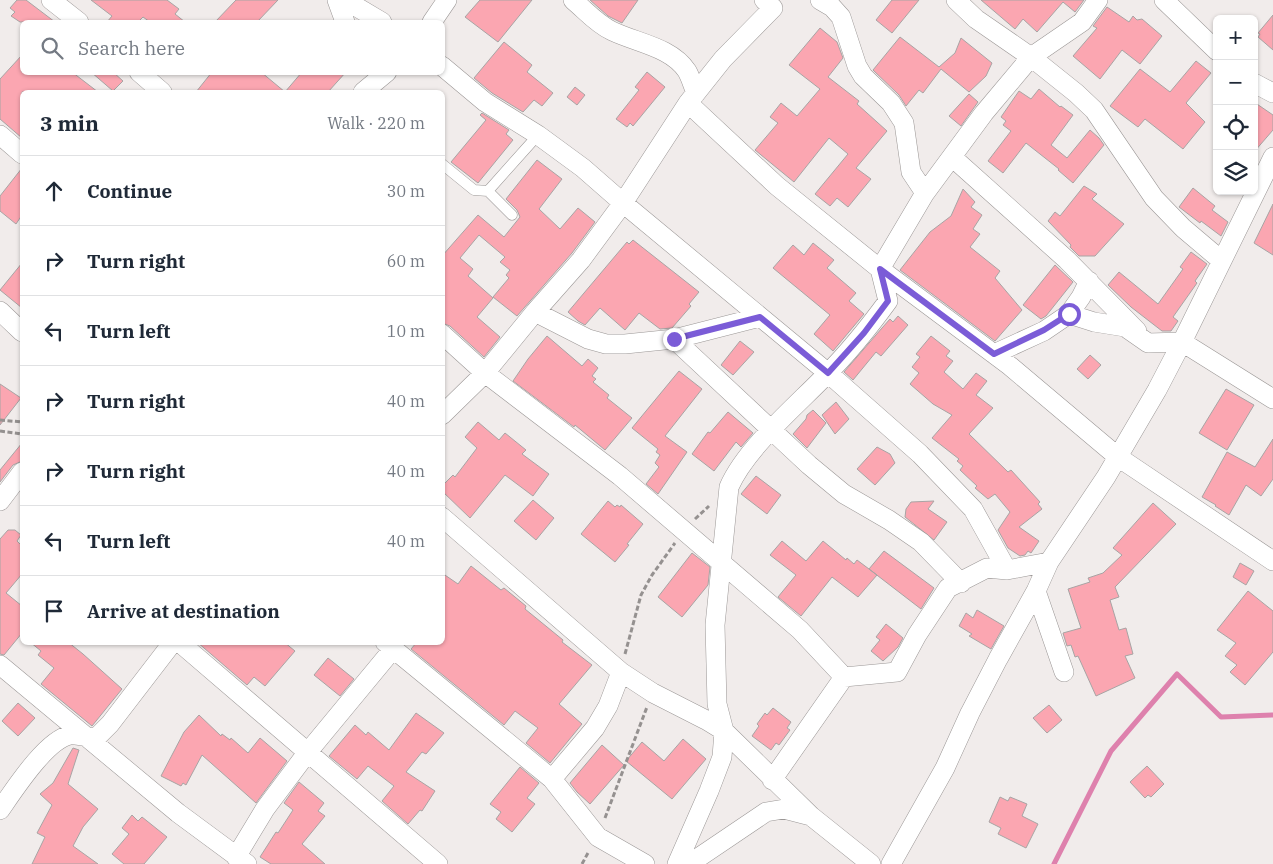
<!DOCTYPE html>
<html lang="en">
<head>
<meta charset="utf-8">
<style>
  :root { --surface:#fff; --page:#f6f6f7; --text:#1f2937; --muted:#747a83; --line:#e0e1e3 }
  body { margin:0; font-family:"IBM Plex Serif",serif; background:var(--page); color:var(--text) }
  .controls { position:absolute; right:15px; top:15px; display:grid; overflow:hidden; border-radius:8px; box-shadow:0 1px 4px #0004 }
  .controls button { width:45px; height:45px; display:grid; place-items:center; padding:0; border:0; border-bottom:1px solid var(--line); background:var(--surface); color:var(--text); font:25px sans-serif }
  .stop { position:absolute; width:15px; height:15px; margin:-11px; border:4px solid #7b5cd7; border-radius:50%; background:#fff }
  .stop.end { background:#7b5cd7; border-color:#fff; box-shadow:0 1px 5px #0008 }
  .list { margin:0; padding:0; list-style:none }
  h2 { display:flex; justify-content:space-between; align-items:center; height:65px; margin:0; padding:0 20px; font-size:21px }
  h2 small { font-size:16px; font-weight:400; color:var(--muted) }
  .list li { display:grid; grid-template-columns:32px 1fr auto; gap:15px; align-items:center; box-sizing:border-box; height:70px; padding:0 20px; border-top:1px solid var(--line) }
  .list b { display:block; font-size:19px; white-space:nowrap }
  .list em { font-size:16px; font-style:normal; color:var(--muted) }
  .icon { flex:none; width:28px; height:28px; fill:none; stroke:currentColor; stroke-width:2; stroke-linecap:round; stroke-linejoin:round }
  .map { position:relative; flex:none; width:1273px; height:864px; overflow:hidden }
  .search { position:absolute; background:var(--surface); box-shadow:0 1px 4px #0004; left:20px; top:20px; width:425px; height:55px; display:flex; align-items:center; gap:12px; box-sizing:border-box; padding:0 18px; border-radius:8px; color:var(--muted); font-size:19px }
  .panel { position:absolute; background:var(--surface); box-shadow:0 1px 4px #0004; left:20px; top:90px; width:425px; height:555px; border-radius:8px }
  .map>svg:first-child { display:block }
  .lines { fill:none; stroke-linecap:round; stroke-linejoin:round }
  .stream { stroke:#de81ad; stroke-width:5 }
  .building { fill:#fba6b1; stroke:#a8a4a4 }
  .lane-casing { stroke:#9b9796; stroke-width:11 }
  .street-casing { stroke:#9b9796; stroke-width:20 }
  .path { stroke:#959190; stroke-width:3; stroke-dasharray:5 2.5; stroke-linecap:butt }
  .lane { stroke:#fff; stroke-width:10 }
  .street { stroke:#fff; stroke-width:19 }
  .route { stroke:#7b5cd7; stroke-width:6 }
</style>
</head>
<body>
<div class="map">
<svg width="1273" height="864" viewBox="0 0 1273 864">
  <rect width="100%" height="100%" fill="#f1eceb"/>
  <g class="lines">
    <path class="stream" d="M1054,864L1111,751L1177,674L1221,717L1273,715"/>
  </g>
  <path class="building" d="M17,0H26L55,22H20L11,16L15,12L10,8Z
    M91,0H167L179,9L175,14L185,22H150L143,17L138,22H107L112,16Z
    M236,0H278L257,22H215Z
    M480,0H532L498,42L465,17Z
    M590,0H638L622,23L608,16Z
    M892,0H919L892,33L876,20Z
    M981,0H1084L1075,12L1063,2L1037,32L1023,19L1015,29Z
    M1107,7L1129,22L1133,16L1137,20L1142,19L1162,36L1140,64L1122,50L1100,79L1073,56L1097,28L1093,26Z
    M1273,15V50L1258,37L1260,34L1258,33Z
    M820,28L837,42L843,58L828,77L859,101L857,104L887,131L856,168L871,179L848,207L837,198L830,206L815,194L848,154L829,138L794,182L755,150L778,123L770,117L781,103L797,116L820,89L789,65Z
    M900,37L939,67L955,53L961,38L992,63L986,76L969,92L941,69L923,93L919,90L906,106L899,95L873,70Z
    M504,42L532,65L527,72L553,93L542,106L534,100L523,112L492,93L474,78Z
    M22,55V72H72L98,92H22V138L0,119V79Z
    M1196,61L1211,73L1186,103L1205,122L1183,149L1145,119L1138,127L1110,106L1140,69L1170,92Z
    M91,72H113L123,81L113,91Z
    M212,72H261L285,92L302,72H346L328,92H196Z
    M647,72L665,87L633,126L630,123L627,127L616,119L639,90L635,87Z
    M575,87L585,95L577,105L567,97Z
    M1039,89L1060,107L1061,106L1073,115L1051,145L1067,158L1090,130L1099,138L1104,145L1073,183L1058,170L1059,169L1026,143L1003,173L988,161L1011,131L1003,125L1006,121L1001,117L1019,91L1031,99Z
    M969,94L978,102L961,126L949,116Z
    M1254,102L1273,115V130L1254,152Z
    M482,113L509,130L506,134L513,140L478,183L451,162L486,120L480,115Z
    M537,160L562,179L539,209L560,229L578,208L595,222L572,253L517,316L493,297L509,278L506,275L510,270L500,262L505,257L479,235L460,258L473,269L468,276L493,298L477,317L500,337L484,357L450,326L442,323V256L478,215L504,237L520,217L517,210L506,199Z
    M22,168V215L16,224L0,211V196Z
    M1084,186L1097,194L1092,199L1124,224L1095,256H1079L1070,247L1071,245L1048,221L1055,212L1060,216Z
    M1193,188L1215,206L1212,210L1228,222L1221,236L1201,221L1200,223L1179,207Z
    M963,189L975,202L971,207L982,215L973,229L980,234L970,247L1000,271L995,278L1022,310L995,341L900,270L930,232L951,216Z
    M1273,204V255L1254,243Z
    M633,240L699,292L689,304L691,306L672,328L660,329L639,313L625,330L600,308L585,325L578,321L568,312L627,242L629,244Z
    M813,243L834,260L827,268L856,293L849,301L864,314L833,351L814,334L830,315L773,268L793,245L804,255Z
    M1191,252L1207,264L1195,281L1197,283L1173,317L1178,321L1171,331H1162L1131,307L1108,285L1119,272L1158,304L1183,269L1180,267Z
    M22,263V308L0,290Z
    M1055,265L1073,282L1046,316L1041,319L1023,305Z
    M898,316L908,325L881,356L876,352L853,380L844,372L882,328L890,319L893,322Z
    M547,336L582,366L588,359L598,368L592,376L596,379L593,382L609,395L607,398L632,418L605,450L575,425L574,427L513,381L528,359Z
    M931,336L950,351L946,356L953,361L944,372L963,389L976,373L987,381L976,395L993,408L969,434L1008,472L1011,470L1040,502L1038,504L1042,509L1019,527L1039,541L1031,553L1028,551L1025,555L1020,556L1008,548L998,530L1010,512L995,494L988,499L975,488L977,486L960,470L963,466L957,461L959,459L932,438L952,415L933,404L910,384L919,373L912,367L920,357L916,354Z
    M740,341L754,352L733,375L721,365Z
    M1090,355L1101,365L1088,379L1077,369Z
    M679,371L702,389L665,436L687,452L658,494L646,484L659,467L655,463L660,455L656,452L658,449L632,428Z
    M0,384L21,398L0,425Z
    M1226,389L1254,405L1227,450L1199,433Z
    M836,402L849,419L835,434L822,415Z
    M813,410L826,423L807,448L793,434L806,419L807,415Z
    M728,412L753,433L741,447L736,442L714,471L692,454L708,432L710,433Z
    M478,422L499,440L505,433L526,450L522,454L549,474L533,496L505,475L470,518L442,491V486L453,475L455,477L477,448L465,437Z
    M1273,439V479L1261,496L1246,485L1229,515L1215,506L1216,505L1202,497L1227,452L1255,467Z
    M22,443V461L13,465L0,482V470Z
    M877,447L890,454L895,463L875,485L857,469Z
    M756,476L781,495L767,514L741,494Z
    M533,500L554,518L536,540L514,521Z
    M608,501L615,507L617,505L620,507L621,505L643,524L627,544L629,545L615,562L581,534Z
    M934,501L928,509L947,522L934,540L905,517L906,509L911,502Z
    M1153,503L1176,524L1115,587L1119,597L1110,600L1119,630L1126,628L1133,654L1125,656L1135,678L1096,696L1078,656L1075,657L1071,645L1067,646L1063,633L1081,628L1068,589L1090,582L1088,578L1103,573L1122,555L1113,548Z
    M8,530H15L21,535L17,541L22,546V574L6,593L22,606V633L4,655L0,654V539Z
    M782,541L806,561L823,541L846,560L847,558L854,564L857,560L877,575L858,597L832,577L801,616L778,597L796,575L770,555Z
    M884,551L934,588L921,609L869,569Z
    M692,553L710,567L708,585L682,617L658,597Z
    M1240,563L1254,571L1246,585L1233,577Z
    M471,566L501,590L504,588L526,606L525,609L563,640L562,642L592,665L559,704L582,724L550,763L526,743L538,728L515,711L504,725L411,649L417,642H442V573L458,584Z
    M1248,591L1273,611V652L1245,685L1230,672L1237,665L1225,656L1236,643L1217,630Z
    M977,610L1004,626L991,649L969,636L972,634L959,626L966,613L973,618Z
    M886,624L903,638L898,647L883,661L871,651L880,640L876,637Z
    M30,642H68L83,654L122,689L92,726L41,684L54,668L38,655L41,651Z
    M197,642H284L295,651L265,686L254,677L247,685Z
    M328,658L354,679L340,696L314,675Z
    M18,703L35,718L18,736L2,721Z
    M1049,705L1062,720L1047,733L1033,718Z
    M773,708L791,722L787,728L790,730L779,745L776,743L771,750L752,736L759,726L757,724L765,713L767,715Z
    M416,713L444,733L426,754L422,752L406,772L435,791L422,811L420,810L408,824L382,801L394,786L368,766L357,779L329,756L355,725L366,735L368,732L389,750Z
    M199,715L221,736L222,734L230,740L231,738L248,753L260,738L287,761L256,803L202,755L186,785L183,783L181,786L161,776L184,732Z
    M683,739L706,759L672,799L626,761L642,742L664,761Z
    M602,745L624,765L590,804L577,792L570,783Z
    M73,748L79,750L68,784L98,809L83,827L73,846L98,864H32L45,837L37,833L52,805L40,794L53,783Z
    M1147,766L1164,784L1151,797L1148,795L1145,798L1130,782Z
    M520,767L539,783L527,798L535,804L512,832L496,819L501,812L490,804Z
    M299,782L324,803L318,811L325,816L302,844L325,864H271L260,857L276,832L278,833L293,810L284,803Z
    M1000,797L1008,801L1010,797L1027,804L1022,816L1038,824L1026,848L998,834L1001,828L989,822Z
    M132,815L138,821L142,817L167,837L144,864H124L112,854L129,834L122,828Z"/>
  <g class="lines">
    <g class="lane-casing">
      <path id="lane" d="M442,164L474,190L488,191L512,215
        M488,191L538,135"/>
    </g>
    <g class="street-casing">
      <path id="street" d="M51,0L79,22
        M337,0L345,22
        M345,0L382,22
        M573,0C586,11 597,24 612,31C637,43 671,47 687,71C691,78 693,86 696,93
        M956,0L976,19L1031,57L1076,93L1094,110L1154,198L1183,228L1222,261
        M1164,0L1217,51
        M432,22L447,0
        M442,66L485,102L538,135L583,168L623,203L828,373L920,454L973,509L1007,570L1049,562
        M139,72L162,92
        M1254,83L1273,93
        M363,92L387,72
        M688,103L777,186L880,269L1010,366L1118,457L1273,561
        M0,135L22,154
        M952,157L1067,260L1137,331
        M1273,157L1182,342L1273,399
        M925,193L984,113L1031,57L1082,22L1098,0
        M0,311L22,332
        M535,312L588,339L606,344H625L674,339L760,317
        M1069,314L1081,297L1089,281
        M442,334L485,373L620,476L800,630L844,677
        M674,339L809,465L844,494L889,520L921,542L961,583
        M442,415L485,373L535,312L581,260L623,203L688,103L723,59L773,8L764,0
        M0,501L22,472
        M442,517L621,672L608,706L595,728L552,779
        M1036,591L1064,672
        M179,642L438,864
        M385,642L552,779L598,837L645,864
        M0,665L178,813L247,864
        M621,672L653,693L706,720L724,731L722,757L709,791L677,864
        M772,780L844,677L897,672L917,635L948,588L987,568L1007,570
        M0,810C14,790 46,740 70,735C75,734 88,738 97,737L110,724L173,642
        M811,816L724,731L717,704L715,625L729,487C746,448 796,406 826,375C849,352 869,327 888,301L880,269L925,193L911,172L904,123L891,103L863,76L857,66L841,17L832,7L820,0
        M236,857L265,809L307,753L393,649
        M689,864L766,812L784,809L811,816L871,864
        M891,864L945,768L970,713L998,659L1036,591L1049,562L1106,477L1157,390L1182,342L1148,343L1125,327L1094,322L1069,314L1044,331L994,354"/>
    </g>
    <path class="path" d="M0,420L22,422
      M0,431L22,434
      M695,519L709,506
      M625,654L641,595L652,575L675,543
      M605,818L647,707
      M582,864L589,851"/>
    <use href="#lane" class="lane"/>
    <use href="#street" class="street"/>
  </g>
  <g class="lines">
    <path class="route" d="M674,339L760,317L828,373L864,333L888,301L880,269L994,354L1044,330L1069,314"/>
  </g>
</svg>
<div class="controls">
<button>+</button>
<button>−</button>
<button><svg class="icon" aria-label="locate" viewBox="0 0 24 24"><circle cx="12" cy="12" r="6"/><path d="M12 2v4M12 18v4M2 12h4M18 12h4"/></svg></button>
<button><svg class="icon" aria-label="layers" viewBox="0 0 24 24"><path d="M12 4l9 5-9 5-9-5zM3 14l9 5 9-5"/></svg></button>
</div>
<div class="stop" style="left:1069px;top:314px"></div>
<div class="stop end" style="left:674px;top:339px"></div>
<div class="search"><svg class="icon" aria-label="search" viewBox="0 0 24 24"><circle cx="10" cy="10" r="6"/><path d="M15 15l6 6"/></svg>Search here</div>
<section class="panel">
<h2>3 min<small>Walk · 220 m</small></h2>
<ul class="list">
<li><svg class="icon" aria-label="ahead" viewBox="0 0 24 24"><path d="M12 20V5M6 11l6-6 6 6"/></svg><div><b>Continue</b></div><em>30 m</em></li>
<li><svg class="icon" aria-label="right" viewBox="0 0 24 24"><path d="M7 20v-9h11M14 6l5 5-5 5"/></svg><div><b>Turn right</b></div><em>60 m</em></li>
<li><svg class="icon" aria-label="left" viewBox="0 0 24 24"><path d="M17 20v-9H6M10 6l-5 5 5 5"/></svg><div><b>Turn left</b></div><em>10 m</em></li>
<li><svg class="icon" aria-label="right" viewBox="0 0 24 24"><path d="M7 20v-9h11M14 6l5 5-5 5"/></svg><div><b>Turn right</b></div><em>40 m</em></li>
<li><svg class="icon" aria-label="right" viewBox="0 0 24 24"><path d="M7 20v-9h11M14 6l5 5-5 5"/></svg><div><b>Turn right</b></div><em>40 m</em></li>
<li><svg class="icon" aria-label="left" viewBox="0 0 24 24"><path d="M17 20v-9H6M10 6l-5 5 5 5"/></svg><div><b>Turn left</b></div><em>40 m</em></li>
<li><svg class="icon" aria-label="arrive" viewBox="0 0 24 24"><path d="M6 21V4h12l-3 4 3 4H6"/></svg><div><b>Arrive at destination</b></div></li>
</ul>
</section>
</div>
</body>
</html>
